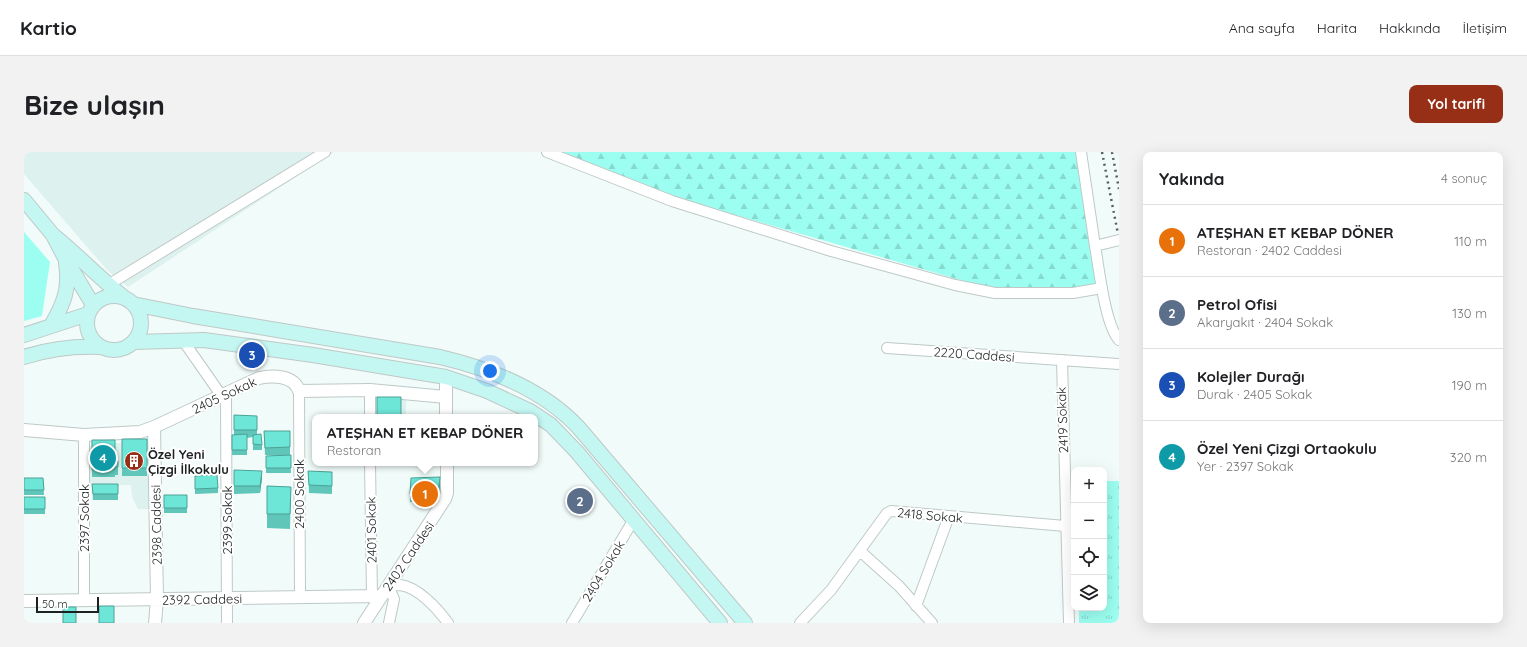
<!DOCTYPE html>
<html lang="tr">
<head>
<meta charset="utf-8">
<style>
  :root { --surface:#fff; --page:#f2f2f2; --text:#202124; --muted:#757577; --line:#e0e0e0; --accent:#972f16 }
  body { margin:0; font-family:Quicksand,sans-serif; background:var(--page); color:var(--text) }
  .controls { position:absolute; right:12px; bottom:12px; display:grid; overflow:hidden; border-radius:8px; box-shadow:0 4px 16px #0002 }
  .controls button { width:36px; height:36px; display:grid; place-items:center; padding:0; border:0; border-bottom:1px solid var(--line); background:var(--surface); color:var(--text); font:20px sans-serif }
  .scale { position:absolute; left:12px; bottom:10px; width:63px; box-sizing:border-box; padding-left:4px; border:2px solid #1d2121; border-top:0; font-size:11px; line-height:14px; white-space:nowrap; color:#1d2121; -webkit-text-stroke:3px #fff; paint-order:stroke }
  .you { position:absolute; left:466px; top:219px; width:14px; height:14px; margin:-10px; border:3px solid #fff; border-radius:50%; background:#1a73e8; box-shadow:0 0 0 6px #1a73e833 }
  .badge { display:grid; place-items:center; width:26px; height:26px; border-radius:50%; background:var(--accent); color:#fff; font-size:13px; font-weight:700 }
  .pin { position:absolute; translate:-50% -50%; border:2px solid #fff; box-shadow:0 1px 4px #0006 }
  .popup { position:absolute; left:288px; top:262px; width:226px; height:52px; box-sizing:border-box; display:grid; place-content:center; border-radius:8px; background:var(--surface); filter:drop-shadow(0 1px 3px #0005); font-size:13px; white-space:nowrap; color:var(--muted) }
  .popup b { font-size:15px; color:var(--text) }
  .popup::after { content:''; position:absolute; left:50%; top:100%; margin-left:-8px; border:8px solid transparent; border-top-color:var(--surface) }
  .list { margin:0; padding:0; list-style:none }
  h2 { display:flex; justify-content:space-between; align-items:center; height:52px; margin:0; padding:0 16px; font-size:17px }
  h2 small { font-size:13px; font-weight:400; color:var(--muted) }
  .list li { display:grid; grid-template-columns:26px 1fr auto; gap:12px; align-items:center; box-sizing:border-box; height:72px; padding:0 16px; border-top:1px solid var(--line) }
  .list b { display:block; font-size:15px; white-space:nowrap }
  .list p { margin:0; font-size:13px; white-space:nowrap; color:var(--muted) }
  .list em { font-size:13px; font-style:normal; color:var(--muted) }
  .icon { flex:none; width:22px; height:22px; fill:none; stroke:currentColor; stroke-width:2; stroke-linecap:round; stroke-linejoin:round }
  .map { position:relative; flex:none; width:1095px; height:471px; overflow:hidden; border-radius:8px }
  header { display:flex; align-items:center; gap:24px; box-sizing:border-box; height:56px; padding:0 20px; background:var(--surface); border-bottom:1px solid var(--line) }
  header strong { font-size:19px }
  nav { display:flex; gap:22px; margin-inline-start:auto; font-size:14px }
  .intro { display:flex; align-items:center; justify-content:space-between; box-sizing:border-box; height:96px; padding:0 24px }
  h1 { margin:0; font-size:28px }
  .button { padding:10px 18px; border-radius:8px; background:var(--accent); color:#fff; font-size:14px; font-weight:700 }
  main { display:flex; gap:24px; padding:0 24px }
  aside { flex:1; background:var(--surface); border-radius:8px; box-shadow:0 4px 16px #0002 }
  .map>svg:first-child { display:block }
  .built { fill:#ddf1ee }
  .forest { fill:url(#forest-firs) }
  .park { fill:url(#park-tufts) }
  .garden { fill:#9bfef0 }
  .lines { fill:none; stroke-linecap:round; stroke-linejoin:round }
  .minor-casing { stroke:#bec9c7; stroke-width:12 }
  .tertiary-casing { stroke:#bec9c7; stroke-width:14 }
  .secondary-casing { stroke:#bec9c7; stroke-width:16 }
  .minor { stroke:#fff; stroke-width:10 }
  .tertiary { stroke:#fff; stroke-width:12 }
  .secondary { stroke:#c5f7f2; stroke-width:14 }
  .rail { stroke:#585e5d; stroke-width:2.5; stroke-dasharray:2 4; stroke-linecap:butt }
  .wall { fill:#5fc6b9 }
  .shaded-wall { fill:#4da196 }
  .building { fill:#6ee6d7; stroke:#4da196 }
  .labels { text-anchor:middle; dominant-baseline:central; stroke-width:4; stroke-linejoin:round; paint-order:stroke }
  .street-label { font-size:13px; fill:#1d2121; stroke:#fff }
  .poi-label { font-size:13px; font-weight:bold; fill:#1d2121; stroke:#fff; text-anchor:start }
</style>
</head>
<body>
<header>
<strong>Kartio</strong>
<nav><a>Ana sayfa</a><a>Harita</a><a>Hakkında</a><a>İletişim</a></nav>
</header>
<div class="intro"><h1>Bize ulaşın</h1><a class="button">Yol tarifi</a></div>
<main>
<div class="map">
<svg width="1095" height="471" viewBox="0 0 1095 471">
  <defs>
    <pattern id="forest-firs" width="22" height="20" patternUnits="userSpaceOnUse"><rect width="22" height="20" fill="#9bfef0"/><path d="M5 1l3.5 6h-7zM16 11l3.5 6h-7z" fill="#85d9ce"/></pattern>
    <pattern id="park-tufts" width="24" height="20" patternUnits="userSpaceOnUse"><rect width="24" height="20" fill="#9bfef0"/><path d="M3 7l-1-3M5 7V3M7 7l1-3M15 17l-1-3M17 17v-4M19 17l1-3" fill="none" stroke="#85d9ce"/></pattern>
  </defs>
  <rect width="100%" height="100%" fill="#f1fcfa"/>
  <path class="built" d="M0,0H310L104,135L84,119L0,22Z
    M353,244L382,248V265H350V250Z
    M120,289L127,291V357H114L108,345L107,333L65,334L64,299L66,295L69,293Z"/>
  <path class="forest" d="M535,0H1055L1075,134L1049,139L971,138L649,45Z"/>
  <path class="park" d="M1046,329H1050V422L1047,421Z
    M1080,329H1095V471H1055V456H1080Z"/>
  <path class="garden" d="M0,80L26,110L18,164L0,169Z"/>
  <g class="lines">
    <g class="minor-casing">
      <path id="minor" d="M523,0L648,49L807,99L931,133L971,141H1049L1078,136
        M1057,0L1071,94L1095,88
        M1071,94C1075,116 1081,173 1095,188
        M84,133L301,0
        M158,187L197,243
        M863,196L1095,212
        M1038,208L1045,471
        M346,238V265
        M275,239L276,445
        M202,241L203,471
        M346,311L348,445
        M836,399L875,434L908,471
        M60,448V283
        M892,454L925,364
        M365,471L370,447L364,434C368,434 372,433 376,433C394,435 414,457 424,471
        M548,471L610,367
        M776,471L807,438L863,361L867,359L1041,374"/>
    </g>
    <g class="tertiary-casing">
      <path id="tertiary" d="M422,225V265
        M130,275L133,447L131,471
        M0,278L60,283L116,280L130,275L235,226C248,223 270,223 275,239L346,238L422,245
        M0,449L357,444
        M340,471L421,347L423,341V311"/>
    </g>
    <g class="secondary-casing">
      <path id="secondary" d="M0,48L29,83
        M63 171a27 27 0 1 1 54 0a27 27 0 1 1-54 0Z
        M109,152L169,164L416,205C467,217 519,237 555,276L721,471
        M69,153L41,106L29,83C54,103 76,127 102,147
        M27,174C40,151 46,137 42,111
        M0,183L64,162
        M110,190L180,188L289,203L422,225L463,239L506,259L527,273L553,300L696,471
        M0,205C25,197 50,194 76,195"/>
    </g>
    <use href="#minor" class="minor"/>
    <use href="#tertiary" class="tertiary"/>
    <use href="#secondary" class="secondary"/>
    <path class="rail" d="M1078,0L1094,82
      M1088,0L1095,37"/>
  </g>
  <path class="wall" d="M210,263L233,264V282L238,293V298H229V285L223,286V303H208V283H210Z
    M240,279H266V303L267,321H242V304L262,303H241Z
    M98,287H123V324H98Z
    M68,288L91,309H94V323H91V325H68Z
    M210,318L238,326L236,341L210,342Z
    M284,319L308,334V342L285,341Z
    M171,324L194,336V341L171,342Z
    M0,326H19L20,343H0Z
    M387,326L416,333L414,350H386Z
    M68,332H94V348H69Z
    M243,334L267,335L266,377L243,376Z
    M140,343H163V361H140Z
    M0,345H21V362H0Z"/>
  <path class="shaded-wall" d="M238,319V326L236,341V334Z
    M416,325V333L414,350V342Z"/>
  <path class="building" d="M353,245H377V265H353Z
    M210,263L233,264V278H210Z
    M240,279H266V295L241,296Z
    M223,282V298H208V283Z
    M237,282L238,293L229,292V283Z
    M98,287H123V316H98Z
    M68,288H91V309H94V315H91V317L68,318Z
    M267,303V316H242V304Z
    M210,318L238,319L236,334H210Z
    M284,319L308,320V334L285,333Z
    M193,323L194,336L171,337V324Z
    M416,325L414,342H386L387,326Z
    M0,326H19L20,338H0Z
    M68,332H94V342H69Z
    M243,334L267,335L266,362H243Z
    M140,343H163V356H140Z
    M0,345H21V357H0Z
    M75,454H90V471H75Z
    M39,455H52V471H39Z"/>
  <defs>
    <g id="building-disc" transform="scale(1)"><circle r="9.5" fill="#972f16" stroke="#fff"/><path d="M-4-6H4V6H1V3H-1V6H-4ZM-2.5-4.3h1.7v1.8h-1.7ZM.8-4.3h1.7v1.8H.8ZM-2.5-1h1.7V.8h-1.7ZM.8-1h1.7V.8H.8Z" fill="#fff"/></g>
  </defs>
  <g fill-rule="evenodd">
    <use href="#building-disc" x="110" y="309"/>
  </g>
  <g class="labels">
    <g class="street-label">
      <text transform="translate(950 202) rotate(4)">2220 Caddesi</text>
      <text transform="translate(200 243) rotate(-25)">2405 Sokak</text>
      <text transform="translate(1038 268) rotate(-92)">2419 Sokak</text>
      <text transform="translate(275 342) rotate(-90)">2400 Sokak</text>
      <text transform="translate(906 363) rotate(5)">2418 Sokak</text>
      <text transform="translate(60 366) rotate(-90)">2397 Sokak</text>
      <text transform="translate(203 368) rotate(-90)">2399 Sokak</text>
      <text transform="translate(132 373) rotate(-91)">2398 Caddesi</text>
      <text transform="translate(347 378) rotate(-91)">2401 Sokak</text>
      <text transform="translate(384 404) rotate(-56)">2402 Caddesi</text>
      <text transform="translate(579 419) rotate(-59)">2404 Sokak</text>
      <text transform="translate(178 447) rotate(-1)">2392 Caddesi</text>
    </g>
    <g class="poi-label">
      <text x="124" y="302">Özel Yeni<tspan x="124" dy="15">Çizgi İlkokulu</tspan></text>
    </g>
  </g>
</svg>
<div class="controls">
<button>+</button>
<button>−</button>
<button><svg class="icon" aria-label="locate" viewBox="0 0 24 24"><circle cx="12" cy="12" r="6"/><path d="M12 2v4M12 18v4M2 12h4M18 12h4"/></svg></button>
<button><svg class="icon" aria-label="layers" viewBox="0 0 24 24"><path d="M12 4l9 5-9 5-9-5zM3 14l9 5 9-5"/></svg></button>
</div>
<div class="scale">50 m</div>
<div class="you"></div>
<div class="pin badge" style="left:401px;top:342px;background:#e8710a">1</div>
<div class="popup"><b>ATEŞHAN ET KEBAP DÖNER</b>Restoran</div>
<div class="pin badge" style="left:556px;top:349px;background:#5c6f8a">2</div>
<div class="pin badge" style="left:228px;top:203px;background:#1a4fb4">3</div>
<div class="pin badge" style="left:79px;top:306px;background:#0f9aa8">4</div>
</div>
<aside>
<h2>Yakında<small>4 sonuç</small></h2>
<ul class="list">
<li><span class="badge" style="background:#e8710a">1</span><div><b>ATEŞHAN ET KEBAP DÖNER</b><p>Restoran · 2402 Caddesi</p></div><em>110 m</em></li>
<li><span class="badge" style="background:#5c6f8a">2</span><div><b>Petrol Ofisi</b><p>Akaryakıt · 2404 Sokak</p></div><em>130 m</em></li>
<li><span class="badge" style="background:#1a4fb4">3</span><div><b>Kolejler Durağı</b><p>Durak · 2405 Sokak</p></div><em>190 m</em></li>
<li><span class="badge" style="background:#0f9aa8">4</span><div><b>Özel Yeni Çizgi Ortaokulu</b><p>Yer · 2397 Sokak</p></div><em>320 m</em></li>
</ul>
</aside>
</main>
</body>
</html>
